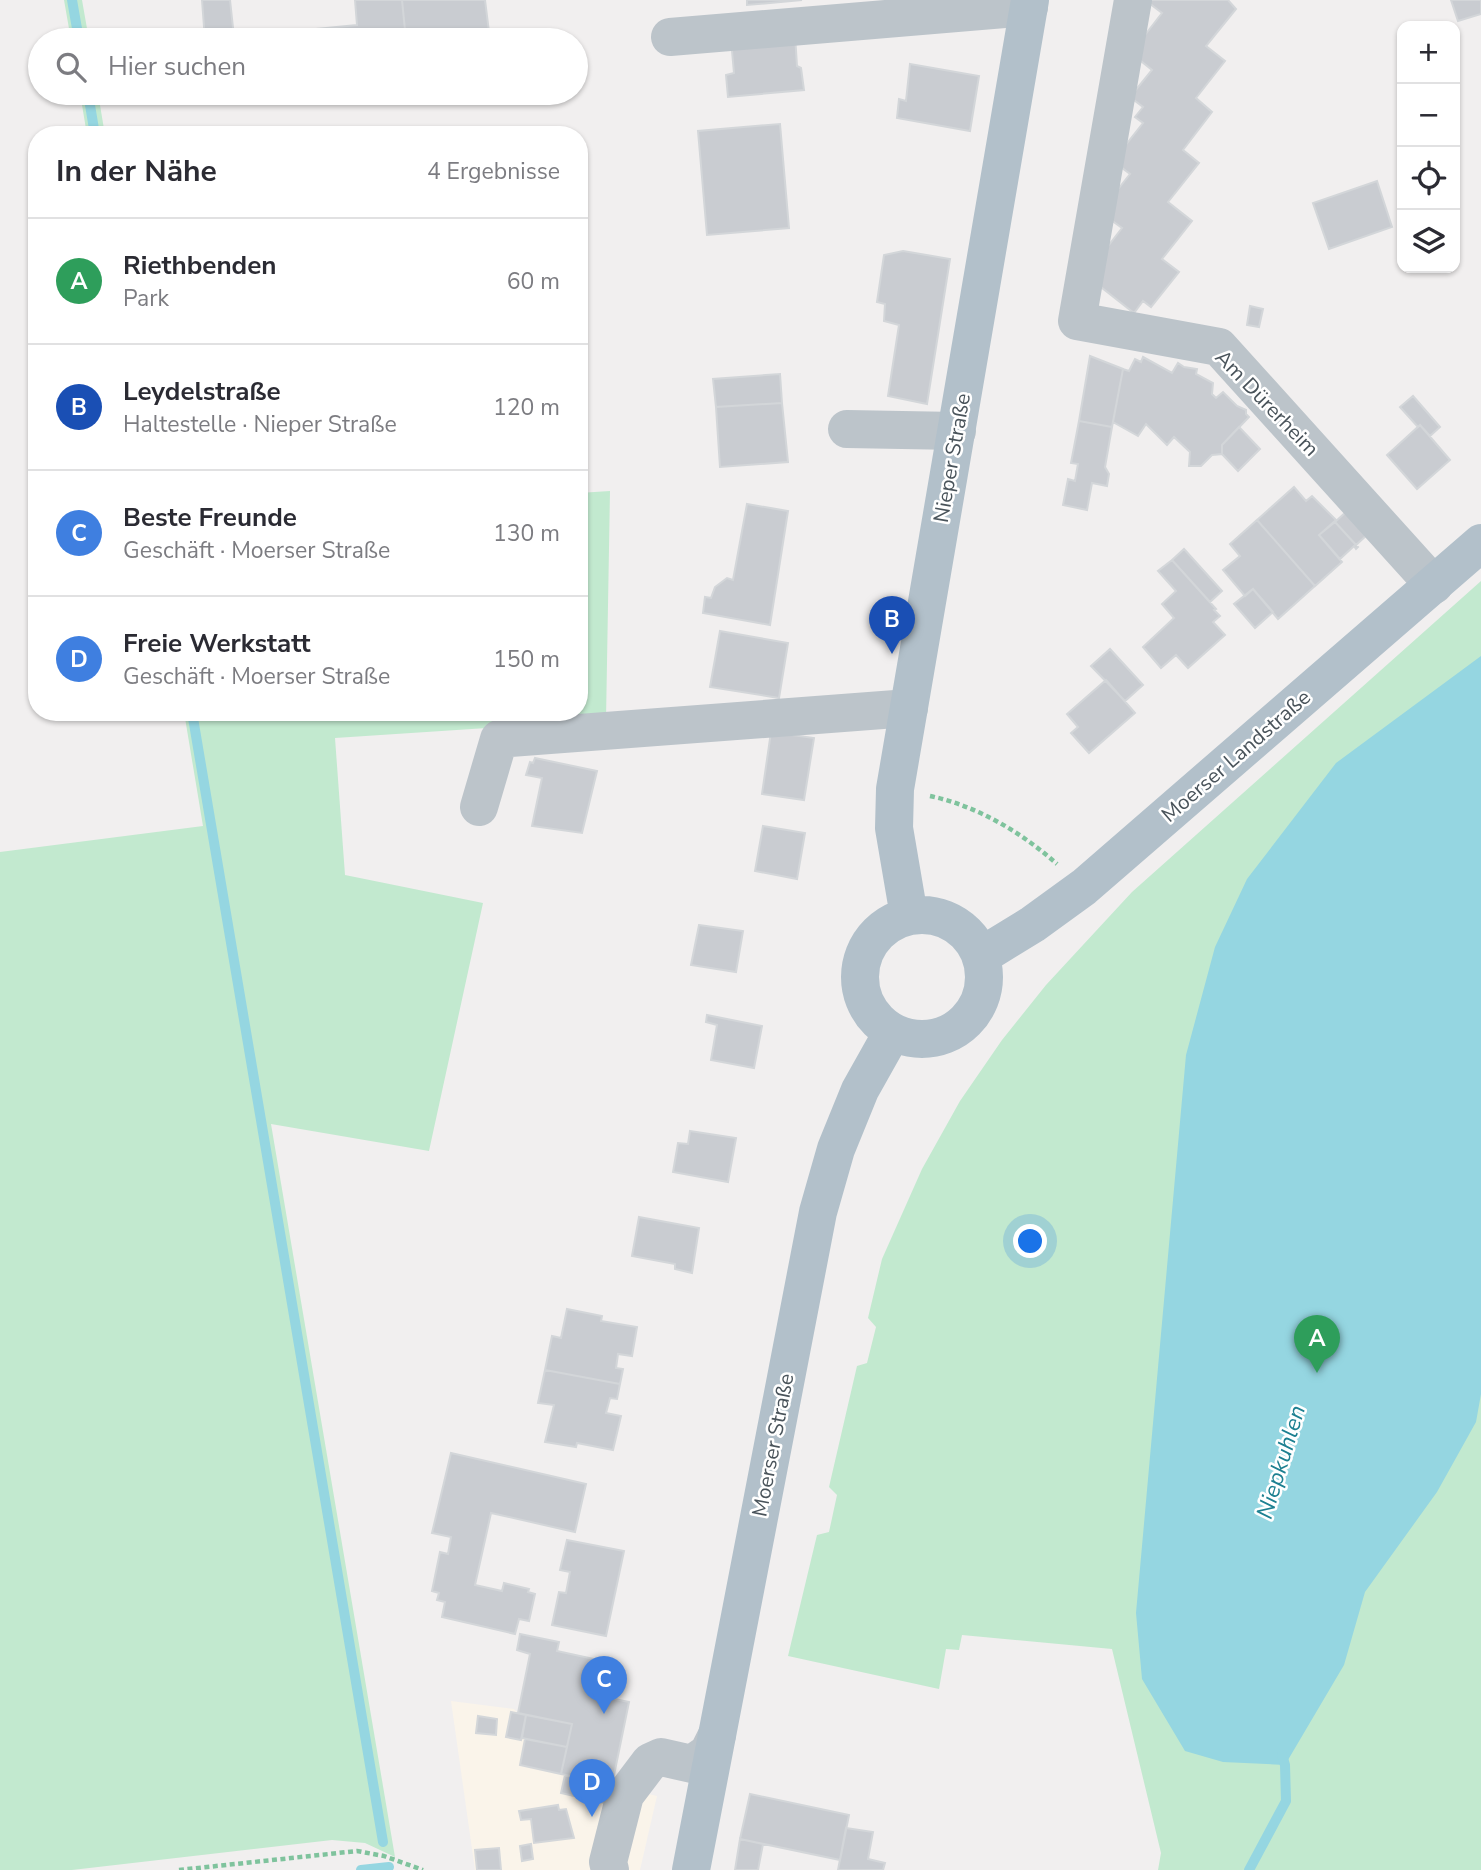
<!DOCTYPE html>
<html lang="de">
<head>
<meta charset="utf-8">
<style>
  :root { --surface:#fff; --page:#f7f7f7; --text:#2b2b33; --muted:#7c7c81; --line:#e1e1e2; --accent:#2f7dcb }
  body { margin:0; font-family:"Nunito Sans",sans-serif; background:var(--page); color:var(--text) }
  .controls { position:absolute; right:21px; top:21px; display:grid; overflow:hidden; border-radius:14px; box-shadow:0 2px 5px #0004 }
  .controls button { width:63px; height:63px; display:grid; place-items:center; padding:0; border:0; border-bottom:2px solid var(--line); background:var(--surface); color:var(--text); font:35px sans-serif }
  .you { position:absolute; left:1031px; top:1242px; width:24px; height:24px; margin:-18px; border:5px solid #fff; border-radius:50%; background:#1a73e8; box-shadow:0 0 0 10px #1a73e833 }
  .badge { display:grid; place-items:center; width:46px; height:46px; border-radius:50%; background:var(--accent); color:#fff; font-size:23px; font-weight:700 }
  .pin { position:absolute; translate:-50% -58px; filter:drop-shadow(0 2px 4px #0008) }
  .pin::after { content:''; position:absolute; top:37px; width:24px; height:21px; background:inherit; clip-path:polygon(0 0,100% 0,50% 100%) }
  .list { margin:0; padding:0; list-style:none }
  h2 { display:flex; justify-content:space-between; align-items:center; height:91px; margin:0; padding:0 28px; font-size:30px }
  h2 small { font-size:23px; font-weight:400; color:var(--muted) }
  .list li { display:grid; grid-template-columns:46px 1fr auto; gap:21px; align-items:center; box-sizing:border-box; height:126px; padding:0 28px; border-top:2px solid var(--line) }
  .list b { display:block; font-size:26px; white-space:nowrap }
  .list p { margin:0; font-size:23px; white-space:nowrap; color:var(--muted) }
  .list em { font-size:23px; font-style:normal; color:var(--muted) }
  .icon { flex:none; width:38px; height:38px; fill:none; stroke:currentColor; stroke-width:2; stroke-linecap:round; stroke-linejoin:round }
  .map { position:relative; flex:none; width:1481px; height:1870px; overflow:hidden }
  .search { position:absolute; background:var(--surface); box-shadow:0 2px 5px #0004; left:28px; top:28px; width:560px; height:77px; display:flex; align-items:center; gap:18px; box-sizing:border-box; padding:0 24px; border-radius:38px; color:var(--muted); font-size:26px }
  .panel { position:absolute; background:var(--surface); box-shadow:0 2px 5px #0004; left:28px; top:126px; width:560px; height:595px; border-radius:28px }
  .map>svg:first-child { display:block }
  .commercial { fill:#faf4ea }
  .green { fill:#c2e9cf }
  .water { fill:#95d6e1 }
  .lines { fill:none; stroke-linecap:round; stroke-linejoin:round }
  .stream { stroke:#95d6e1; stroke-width:10 }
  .building { fill:#c9ccd1; stroke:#d3d6d9; stroke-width:2 }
  .path { stroke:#7fc39d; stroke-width:4.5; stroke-dasharray:5 3.5; stroke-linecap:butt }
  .minor { stroke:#bcc4ca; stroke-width:38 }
  .major { stroke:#b2c0ca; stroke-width:38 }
  .labels { text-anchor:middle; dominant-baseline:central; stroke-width:5; stroke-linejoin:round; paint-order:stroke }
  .street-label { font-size:21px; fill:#49535a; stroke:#fff }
  .water-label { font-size:23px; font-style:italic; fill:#1d8091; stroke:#fff }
</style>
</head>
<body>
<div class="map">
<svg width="1481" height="1870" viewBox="0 0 1481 1870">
  <rect width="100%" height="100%" fill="#f1efef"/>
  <path class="commercial" d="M451,1701L514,1709L518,1713L572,1724L561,1774L657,1796L640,1870H475Z"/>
  <path class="green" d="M64,0H82L89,40H71Z
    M80,93H98L105,135H87Z
    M610,491L606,720L335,738L345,875L483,903L429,1151L271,1124L395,1857L365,1843L332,1840L72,1870H0V852L203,826L184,712H579V493Z
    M1481,581V1870H1158L1161,1853L1112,1649L962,1635L959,1650L946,1649L939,1689L788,1656L817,1535L829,1532L837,1495L829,1487L857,1366L867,1363L876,1327L868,1318L882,1259L922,1169L960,1101L1002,1040L1046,985L1132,892Z"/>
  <path class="water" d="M1481,656V1394L1476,1422L1437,1492L1365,1592L1344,1665L1285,1765L1223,1762L1185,1751L1142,1679L1136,1613L1186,1055L1215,947L1247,879L1336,763Z"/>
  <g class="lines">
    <path class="stream" d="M72,0L79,40
      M88,93L95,135
      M192,712L383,1842
      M361,1870L389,1867
      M1249,1870L1286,1801L1285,1765L1282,1755"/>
  </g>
  <path class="building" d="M202,0H230L234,37L357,25L355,0H402L406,40H205Z
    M402,0H485L490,40H406Z
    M747,0H802L747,5Z
    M1145,0H1228L1236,9L1206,46L1225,61L1196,98L1212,112L1183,150L1199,163L1168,202L1192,221L1162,259L1179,272L1151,307L1143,301L1134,313L1092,280L1095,263L1122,228L1100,212L1130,174L1113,161L1143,123L1135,117L1143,107L1130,97L1152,70L1131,53L1162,13Z
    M1451,0H1481V14L1458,21Z
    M795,35L797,66L801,68L804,90L728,97L726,75L734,73L731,40Z
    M910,64L979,76L970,131L897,118L899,99L906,101Z
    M780,124L789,228L707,235L698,131Z
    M1377,181L1392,227L1329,249L1313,203Z
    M903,251L950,259L927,404L888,396L899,325L884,321L885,304L877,302L884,255Z
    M1250,306L1263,309L1259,327L1247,325Z
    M1090,356L1123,369L1112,427L1079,421Z
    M1143,357L1172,373L1178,363L1184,367L1197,369L1196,374L1213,383L1212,394L1216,398L1223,392L1237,406L1246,410V414L1249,417L1222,445V454L1212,455L1201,466H1189L1190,452L1174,437L1167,445L1146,424L1138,436L1113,422L1123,369L1129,371L1135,359L1141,362Z
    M780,374L782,403L716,407L713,379Z
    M1413,396L1440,427L1430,436L1420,425L1418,427L1400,407Z
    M782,403L788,462L720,467L716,407Z
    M1079,421L1112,427L1105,467L1109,474L1107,486L1092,483L1087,510L1063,505L1068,479L1075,481L1078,464L1071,463Z
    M1420,425L1450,460L1417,489L1387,455Z
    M1239,427L1260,449L1238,471L1222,454V445Z
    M1294,487L1306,501L1312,496L1336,520L1319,535L1342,562L1315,586L1257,520Z
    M747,504L788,511L770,625L703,613L705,597L711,598L715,587L727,578L733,580Z
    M1347,511L1367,535L1356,545L1335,522Z
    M1257,520L1315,586L1278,619L1253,589L1245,596L1223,570L1240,556L1230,544Z
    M1335,522L1358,547L1356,549L1354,546L1340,559L1319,535Z
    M1184,549L1222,591L1210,602L1172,560Z
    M1172,560L1216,609L1214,610L1220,616L1213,622L1225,635L1188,668L1176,655L1161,668L1143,647L1174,618L1162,604L1176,591L1158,571Z
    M1253,589L1273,612L1255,628L1234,604Z
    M720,631L788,643L779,698L710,687Z
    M1110,649L1143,685L1125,701L1091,666Z
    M1106,680L1135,713L1089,753L1071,733L1078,727L1067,714Z
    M771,732L814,738L804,800L762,794Z
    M535,758L597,771L582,833L532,826L542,778L526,775L530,762L533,763Z
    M763,826L805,833L797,879L755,871Z
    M699,925L743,931L736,972L691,965Z
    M707,1015L762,1026L754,1068L711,1060L717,1025L706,1022Z
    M690,1131L736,1138L728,1182L673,1172L678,1143L688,1144Z
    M639,1217L699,1228L692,1273L675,1269V1264L632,1256Z
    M567,1309L602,1316L601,1321L637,1327L632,1356L618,1354L616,1368L623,1369L620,1384L545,1370L552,1336L561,1338Z
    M545,1370L620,1384L617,1399L610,1398L606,1413L621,1416L613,1450L577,1443L576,1447L545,1442L554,1405L538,1403Z
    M451,1453L586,1484L575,1532L491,1513L475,1585L502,1591L504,1583L529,1589L528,1592L535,1594L529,1621L519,1619L515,1634L442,1617L445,1602L437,1600L439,1593L432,1591L440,1552L448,1554L451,1537L432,1533Z
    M567,1540L624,1551L606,1636L552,1625L559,1592L566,1593L570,1572L560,1570Z
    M520,1634L559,1642L557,1651L603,1661L596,1695L629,1702L612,1785L561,1774L572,1724L518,1713L530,1654L517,1650Z
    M511,1712L526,1715L521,1740L506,1737Z
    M526,1715L572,1724L567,1747L522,1738Z
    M478,1716L497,1719L496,1735L476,1733Z
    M525,1739L567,1747L561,1774L520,1765Z
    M565,1775L610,1785L605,1803L561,1793Z
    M750,1794L849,1815L840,1860L740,1839Z
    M558,1805L559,1810L566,1809L574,1838L534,1843L531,1819L521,1820L519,1811Z
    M846,1828L873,1832L868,1859L885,1863L883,1870H838Z
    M740,1839L763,1844L758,1870H735Z
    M531,1844L533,1859L522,1861L520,1846Z
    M499,1848L501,1870H477L475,1850Z"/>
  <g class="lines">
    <path class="path" d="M930,796C977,806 1021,832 1057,864
      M179,1870L357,1851L384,1856L423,1870"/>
    <path class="minor" d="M1133,0L1077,321L1219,347L1434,585
      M670,37L1029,7
      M847,429L957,431
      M479,807L499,739L909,708
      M610,1870L608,1862L625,1795L650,1762L661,1757L692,1764L708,1753L717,1735"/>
    <path class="major" d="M860 977a62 62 0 1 1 124 0a62 62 0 1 1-124 0Z
      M909,916L894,828L895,789L1030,0
      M981,956L1033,924L1084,887L1481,543
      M691,1870L818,1212L836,1149L860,1090L892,1033"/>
  </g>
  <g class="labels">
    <g class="street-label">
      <text transform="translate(1267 403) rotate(46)">Am Dürerheim</text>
      <text transform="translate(952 458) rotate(-80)">Nieper Straße</text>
      <text transform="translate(1236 756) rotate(-41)">Moerser Landstraße</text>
      <text transform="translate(773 1445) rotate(-79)">Moerser Straße</text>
    </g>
    <g class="water-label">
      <text transform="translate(1281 1462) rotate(-73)">Niepkuhlen</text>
    </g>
  </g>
</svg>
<div class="controls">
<button>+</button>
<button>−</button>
<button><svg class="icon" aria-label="locate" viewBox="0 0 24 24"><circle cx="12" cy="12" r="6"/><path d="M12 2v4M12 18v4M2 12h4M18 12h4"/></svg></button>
<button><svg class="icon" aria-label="layers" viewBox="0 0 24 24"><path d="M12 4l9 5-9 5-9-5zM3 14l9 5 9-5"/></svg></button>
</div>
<div class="you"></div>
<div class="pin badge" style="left:1317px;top:1373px;background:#2e9e5b">A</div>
<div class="pin badge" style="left:892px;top:654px;background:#1a4fb4">B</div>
<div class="pin badge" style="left:604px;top:1714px;background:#3f7fe0">C</div>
<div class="pin badge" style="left:592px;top:1817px;background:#3f7fe0">D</div>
<div class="search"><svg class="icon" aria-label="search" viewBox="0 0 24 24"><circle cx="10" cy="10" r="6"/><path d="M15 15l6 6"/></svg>Hier suchen</div>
<section class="panel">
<h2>In der Nähe<small>4 Ergebnisse</small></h2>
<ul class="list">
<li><span class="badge" style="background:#2e9e5b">A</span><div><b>Riethbenden</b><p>Park</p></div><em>60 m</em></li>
<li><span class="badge" style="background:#1a4fb4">B</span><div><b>Leydelstraße</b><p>Haltestelle · Nieper Straße</p></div><em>120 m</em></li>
<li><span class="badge" style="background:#3f7fe0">C</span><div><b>Beste Freunde</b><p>Geschäft · Moerser Straße</p></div><em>130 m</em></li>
<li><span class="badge" style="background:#3f7fe0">D</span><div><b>Freie Werkstatt</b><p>Geschäft · Moerser Straße</p></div><em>150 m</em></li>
</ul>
</section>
</div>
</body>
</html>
